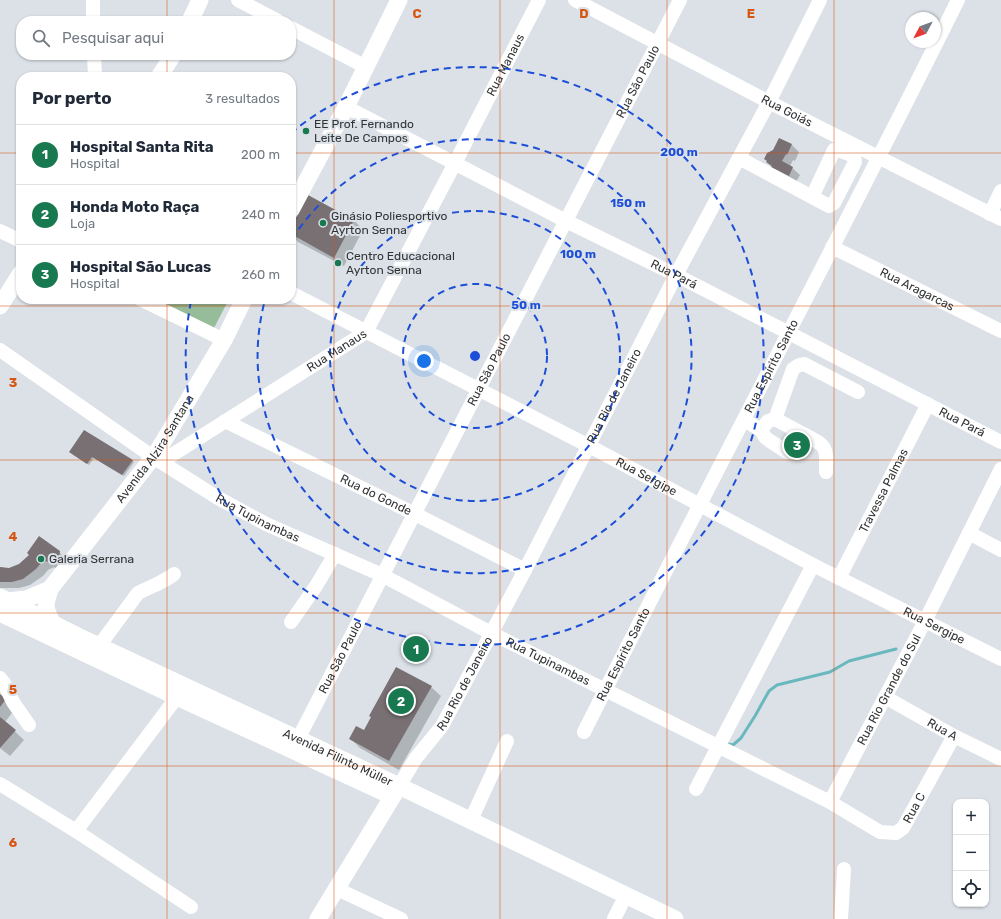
<!DOCTYPE html>
<html lang="pt">
<head>
<meta charset="utf-8">
<style>
  :root { --surface:#fff; --page:#f6f6f7; --text:#1f2937; --muted:#747a83; --line:#e0e1e3; --accent:#187950 }
  body { margin:0; font-family:Rubik,sans-serif; background:var(--page); color:var(--text) }
  .controls { position:absolute; right:12px; bottom:12px; display:grid; overflow:hidden; border-radius:8px; box-shadow:0 1px 3px #0004 }
  .controls button { width:36px; height:36px; display:grid; place-items:center; padding:0; border:0; border-bottom:1px solid var(--line); background:var(--surface); color:var(--text); font:20px sans-serif }
  .compass { position:absolute; left:905px; top:12px; width:36px; height:36px; border-radius:50%; background:var(--surface); box-shadow:0 1px 3px #0004; rotate:229deg }
  .you { position:absolute; left:424px; top:361px; width:14px; height:14px; margin:-10px; border:3px solid #fff; border-radius:50%; background:#1a73e8; box-shadow:0 0 0 6px #1a73e833 }
  .badge { display:grid; place-items:center; width:26px; height:26px; border-radius:50%; background:var(--accent); color:#fff; font-size:13px; font-weight:700 }
  .pin { position:absolute; translate:-50% -50%; border:2px solid #fff; box-shadow:0 1px 4px #0006 }
  .list { margin:0; padding:0; list-style:none }
  h2 { display:flex; justify-content:space-between; align-items:center; height:52px; margin:0; padding:0 16px; font-size:17px }
  h2 small { font-size:13px; font-weight:400; color:var(--muted) }
  .list li { display:grid; grid-template-columns:26px 1fr auto; gap:12px; align-items:center; box-sizing:border-box; height:60px; padding:0 16px; border-top:1px solid var(--line) }
  .list b { display:block; font-size:15px; white-space:nowrap }
  .list p { margin:0; font-size:13px; white-space:nowrap; color:var(--muted) }
  .list em { font-size:13px; font-style:normal; color:var(--muted) }
  .icon { flex:none; width:22px; height:22px; fill:none; stroke:currentColor; stroke-width:2; stroke-linecap:round; stroke-linejoin:round }
  .map { position:relative; flex:none; width:1001px; height:919px; overflow:hidden }
  .search { position:absolute; background:var(--surface); box-shadow:0 1px 3px #0004; left:16px; top:16px; width:280px; height:44px; display:flex; align-items:center; gap:10px; box-sizing:border-box; padding:0 14px; border-radius:16px; color:var(--muted); font-size:15px }
  .panel { position:absolute; background:var(--surface); box-shadow:0 1px 3px #0004; left:16px; top:72px; width:280px; height:232px; border-radius:16px }
  .map>svg:first-child { display:block }
  .green { fill:#96bc99 }
  .shadow { fill:#0003 }
  .lines { fill:none; stroke-linecap:round; stroke-linejoin:round }
  .stream { stroke:#69b8bd; stroke-width:3 }
  .building { fill:#787073 }
  .minor { stroke:#fff; stroke-width:14 }
  .major { stroke:#fff; stroke-width:17 }
  .grid { fill:none; stroke:#d65510; stroke-width:1; stroke-opacity:0.55 }
  .ring { fill:none; stroke:#1d4ed8; stroke-width:2; stroke-dasharray:7 5 }
  .poi-dot { fill:#187950; stroke:#dbe1e7; stroke-width:1.5 }
  .labels { text-anchor:middle; dominant-baseline:central; stroke-width:4; stroke-linejoin:round; paint-order:stroke }
  .street-label { font-size:12px; fill:#313335; stroke:#dbe1e7 }
  .poi-label { font-size:12px; fill:#313335; stroke:#dbe1e7; text-anchor:start }
  .grid-label { font-size:13px; text-anchor:middle; font-weight:bold; fill:#d65510; stroke:#dbe1e7; stroke-width:4; stroke-linejoin:round; paint-order:stroke }
  .centre { fill:#1d4ed8; stroke:#dbe1e7; stroke-width:2 }
  .ring-label { font-size:12px; text-anchor:middle; font-weight:bold; fill:#1d4ed8; stroke:#dbe1e7; stroke-width:4; stroke-linejoin:round; paint-order:stroke }
</style>
</head>
<body>
<div class="map">
<svg width="1001" height="919" viewBox="0 0 1001 919">
  <rect width="100%" height="100%" fill="#dbe1e7"/>
  <path class="green" d="M155,299H229L214,328Z"/>
  <path class="shadow" d="M779,139L792,145L799,152L795,161L793,160L790,166L800,175L796,182L774,169L767,162Z
    M354,220L363,230L344,266L298,242L291,234V228Z
    M72,454L132,460L134,462L124,476L94,458L89,465Z
    M59,552L66,559L58,570L54,567L48,570L43,576L30,585L19,588H0V567L9,569Z
    M431,687L441,696L399,770L360,748L350,738L364,732Z
    M0,695L15,709L5,722L24,740L10,756L0,748Z"/>
  <g class="lines">
    <path class="stream" d="M728,744L733,745L741,738L755,716L769,691L777,685L830,672L849,661L896,649"/>
  </g>
  <path class="building" d="M779,138L792,144L787,155L786,154L782,161L793,167L789,176L771,167L772,166L766,162L767,161L764,159L767,153L773,150Z
    M308,195L354,220L334,258L291,234V226Z
    M84,430L133,460L122,475L92,457L87,464L69,452Z
    M39,536L60,551L59,559L51,563L46,561L41,563L36,569L23,579L12,582H0V567L9,568L19,564L29,555L27,553Z
    M396,667L432,686L389,761L349,739L356,726L364,730L371,717L369,716Z
    M0,694L6,699L0,707Z
    M0,717L16,730L0,748Z"/>
  <g class="lines">
    <g class="minor">
      <path d="M93,0V21"/>
      <path d="M238,0L278,21"/>
      <path id="s1" d="M575,0L769,102L1001,219"/>
      <path d="M291,28L366,67"/>
      <path d="M94,55L95,77"/>
      <path id="s2" d="M346,107L566,221L676,275L1001,442"/>
      <path d="M739,158L829,206L834,203L855,162L854,156L838,150H834L812,197"/>
      <path d="M990,214L1001,191"/>
      <path d="M0,231L21,241"/>
      <path id="s3" d="M832,247L1001,331"/>
      <path id="s4" d="M291,293L589,446L813,565L1001,659"/>
      <path d="M140,299L224,340"/>
      <path id="s5" d="M0,350L153,457L218,498L266,524L382,575L491,633L830,802L880,832L896,833L903,828L954,736"/>
      <path d="M775,419L793,369L799,365L804,364L858,392"/>
      <path d="M744,420L761,430L765,437L770,441L787,452L792,453L797,449L805,435L775,419L768,421L761,430"/>
      <path id="s6" d="M225,421L415,514L525,570"/>
      <path d="M805,435C827,446 827,447 826,472"/>
      <path id="s7" d="M161,462L366,332L455,163L539,0"/>
      <path d="M969,533L1001,550"/>
      <path id="s8" d="M839,578L928,404"/>
      <path d="M291,622L316,586L335,554"/>
      <path d="M99,646L138,593C151,586 163,583 174,574"/>
      <path d="M0,678L4,683L13,702L29,725"/>
      <path id="s9" d="M885,697L954,736L1001,759"/>
      <path id="s10" d="M584,732C707,487 836,245 958,0"/>
      <path id="s11" d="M298,739L680,0"/>
      <path d="M0,784L76,831L191,907"/>
      <path id="s12" d="M399,786L416,758L442,726L525,570L676,275L769,102L820,0"/>
      <path d="M696,789L813,565"/>
      <path id="s13" d="M830,802L925,621L1001,469"/>
      <path d="M471,820L507,741"/>
      <path d="M76,831L177,697"/>
      <path d="M337,889L401,919"/>
      <path d="M614,919L621,905"/>
      <path d="M841,919L844,869"/>
    </g>
    <g class="major">
      <path d="M190,21L200,0"/>
      <path d="M159,77L173,55"/>
      <path d="M291,210L346,107L399,0"/>
      <path d="M0,306L21,273"/>
      <path id="s14" d="M0,597L86,640L399,786L675,919"/>
      <path d="M7,601L26,599L50,589"/>
      <path d="M0,613L177,697L383,792"/>
      <path id="s15" d="M52,622C44,607 45,605 50,589L157,452L224,340L244,299"/>
      <path d="M318,919L399,786"/>
    </g>
  </g>
  <path class="grid" d="M167,0V21M334,0V919M500,0V919M667,0V919M834,0V919M167,55V77M0,153H21M291,153H1001M167,299V919M0,306H1001M0,460H1001M0,613H1001M0,766H1001"/>
  <g class="ring">
    <circle cx="475" cy="356" r="72"/>
    <circle cx="475" cy="356" r="145"/>
    <path d="M292 239A217 217 0 1 1 265 300"/>
    <path d="M291 133A289 289 0 1 1 191 301"/>
  </g>
  <g class="poi-dot">
    <circle cx="306" cy="131" r="4"/>
    <circle cx="323" cy="223" r="4"/>
    <circle cx="338" cy="263" r="4"/>
    <circle cx="41" cy="559" r="4"/>
  </g>
  <g class="labels">
    <g class="street-label">
      <text stroke="none"><textPath href="#s7" startOffset="544">Rua Manaus</textPath></text>
      <text stroke="none"><textPath href="#s11" startOffset="740">Rua São Paulo</textPath></text>
      <text stroke="none"><textPath href="#s1" startOffset="239">Rua Goiás</textPath></text>
      <text stroke="none"><textPath href="#s2" startOffset="368">Rua Pará</textPath></text>
      <text stroke="none"><textPath href="#s3" startOffset="95">Rua Aragarcas</textPath></text>
      <text stroke="none"><textPath href="#s7" startOffset="208">Rua Manaus</textPath></text>
      <text stroke="none"><textPath href="#s10" startOffset="411">Rua Espírito Santo</textPath></text>
      <text stroke="none"><textPath href="#s11" startOffset="416">Rua São Paulo</textPath></text>
      <text stroke="none"><textPath href="#s12" startOffset="446">Rua Rio de Janeiro</textPath></text>
      <text stroke="none"><textPath href="#s2" startOffset="692">Rua Pará</textPath></text>
      <text stroke="none"><textPath href="#s15" startOffset="210">Avenida Alzira Santana</textPath></text>
      <text stroke="none"><textPath href="#s4" startOffset="400">Rua Sergipe</textPath></text>
      <text stroke="none"><textPath href="#s8" startOffset="98">Travessa Palmas</textPath></text>
      <text stroke="none"><textPath href="#s6" startOffset="168">Rua do Gonde</textPath></text>
      <text stroke="none"><textPath href="#s5" startOffset="308">Rua Tupinambas</textPath></text>
      <text stroke="none"><textPath href="#s4" startOffset="724">Rua Sergipe</textPath></text>
      <text stroke="none"><textPath href="#s10" startOffset="87">Rua Espírito Santo</textPath></text>
      <text stroke="none"><textPath href="#s11" startOffset="92">Rua São Paulo</textPath></text>
      <text stroke="none"><textPath href="#s5" startOffset="632">Rua Tupinambas</textPath></text>
      <text stroke="none"><textPath href="#s12" startOffset="122">Rua Rio de Janeiro</textPath></text>
      <text stroke="none"><textPath href="#s13" startOffset="127">Rua Rio Grande do Sul</textPath></text>
      <text stroke="none"><textPath href="#s9" startOffset="66">Rua A</textPath></text>
      <text stroke="none"><textPath href="#s14" startOffset="374">Avenida Filinto Müller</textPath></text>
      <text stroke="none"><textPath href="#s5" startOffset="1053">Rua C</textPath></text>
    </g>
    <g class="poi-label">
      <text x="314" y="124">EE Prof. Fernando<tspan x="314" dy="14">Leite De Campos</tspan></text>
      <text x="331" y="216">Ginásio Poliesportivo<tspan x="331" dy="14">Ayrton Senna</tspan></text>
      <text x="346" y="256">Centro Educacional<tspan x="346" dy="14">Ayrton Senna</tspan></text>
      <text x="49" y="559">Galeria Serrana</text>
    </g>
  </g>
  <g class="grid-label">
    <text x="417" y="18">C</text>
    <text x="584" y="18">D</text>
    <text x="751" y="18">E</text>
    <text x="13" y="387">3</text>
    <text x="13" y="541">4</text>
    <text x="13" y="694">5</text>
    <text x="13" y="847">6</text>
  </g>
  <circle cx="475" cy="356" r="6" class="centre"/>
  <g class="ring-label">
    <text x="679" y="156">200 m</text>
    <text x="628" y="207">150 m</text>
    <text x="578" y="258">100 m</text>
    <text x="526" y="309">50 m</text>
  </g>
</svg>
<div class="controls">
<button>+</button>
<button>−</button>
<button><svg class="icon" aria-label="locate" viewBox="0 0 24 24"><circle cx="12" cy="12" r="6"/><path d="M12 2v4M12 18v4M2 12h4M18 12h4"/></svg></button>
</div>
<svg class="compass" viewBox="-18 -18 36 36"><path d="M0-13l5 13h-10z" fill="#e53935"/><path d="M0 13l5-13h-10z" fill="#747a83"/></svg>
<div class="you"></div>
<div class="pin badge" style="left:416px;top:649px">1</div>
<div class="pin badge" style="left:401px;top:701px">2</div>
<div class="pin badge" style="left:797px;top:445px">3</div>
<div class="search"><svg class="icon" aria-label="search" viewBox="0 0 24 24"><circle cx="10" cy="10" r="6"/><path d="M15 15l6 6"/></svg>Pesquisar aqui</div>
<section class="panel">
<h2>Por perto<small>3 resultados</small></h2>
<ul class="list">
<li><span class="badge">1</span><div><b>Hospital Santa Rita</b><p>Hospital</p></div><em>200 m</em></li>
<li><span class="badge">2</span><div><b>Honda Moto Raça</b><p>Loja</p></div><em>240 m</em></li>
<li><span class="badge">3</span><div><b>Hospital São Lucas</b><p>Hospital</p></div><em>260 m</em></li>
</ul>
</section>
</div>
</body>
</html>
